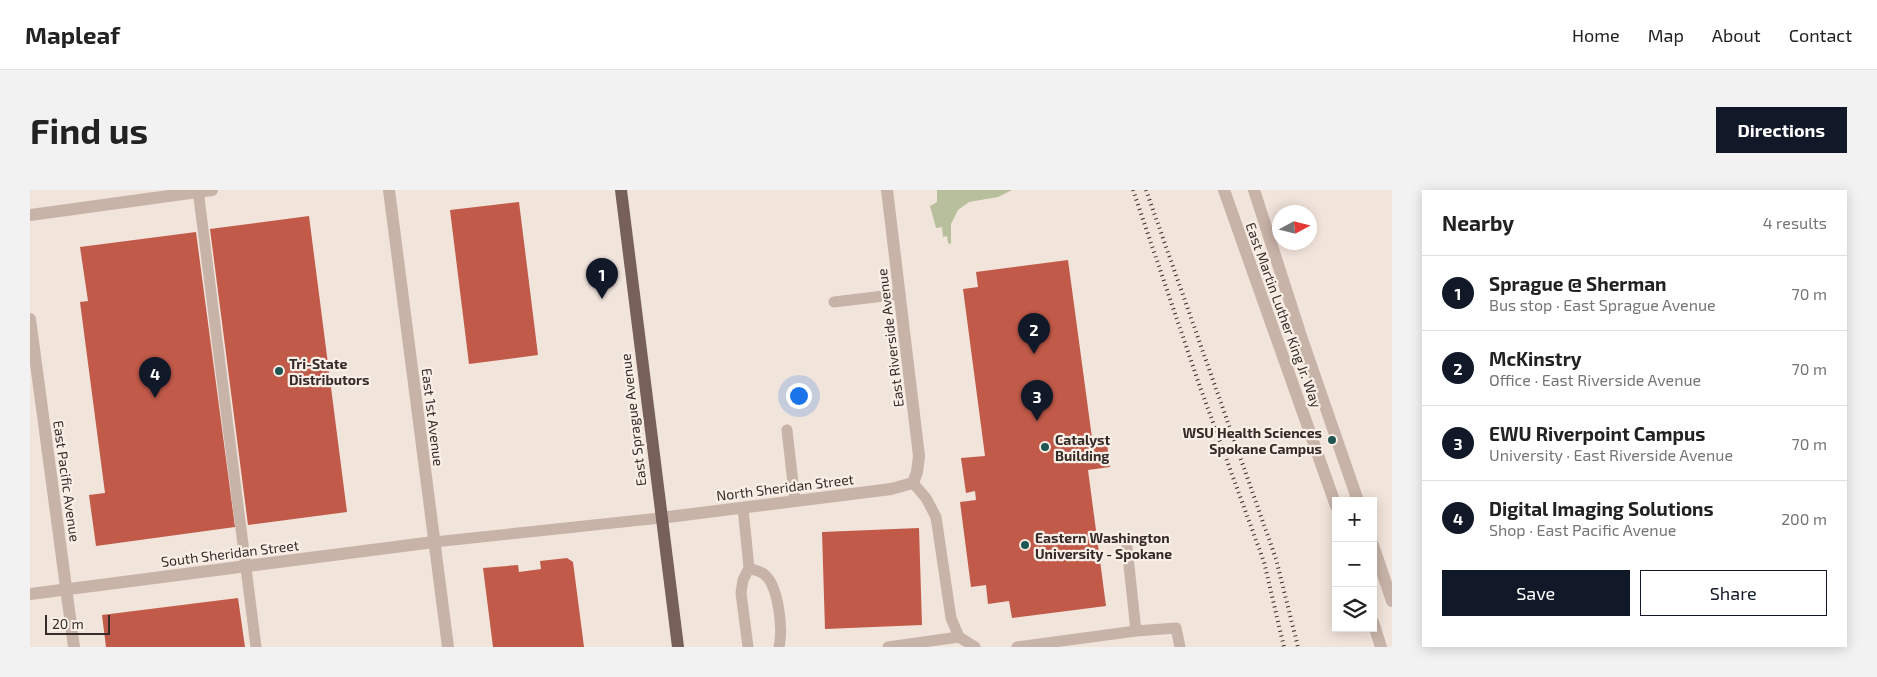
<!DOCTYPE html>
<html lang="en">
<head>
<meta charset="utf-8">
<style>
  :root { --surface:#fff; --page:#f2f2f2; --text:#222; --muted:#767676; --line:#e0e0e0; --accent:#111827 }
  body { margin:0; font-family:"Exo 2",sans-serif; background:var(--page); color:var(--text) }
  .controls { position:absolute; right:15px; bottom:15px; display:grid; overflow:hidden; border-radius:0px; box-shadow:0 2px 12px #0003 }
  .controls button { width:45px; height:45px; display:grid; place-items:center; padding:0; border:0; border-bottom:1px solid var(--line); background:var(--surface); color:var(--text); font:25px sans-serif }
  .compass { position:absolute; left:1242px; top:15px; width:45px; height:45px; border-radius:50%; background:var(--surface); box-shadow:0 2px 12px #0003; rotate:83deg }
  .scale { position:absolute; left:15px; bottom:12px; width:65px; box-sizing:border-box; padding-left:5px; border:2px solid #352b28; border-top:0; font-size:14px; line-height:18px; white-space:nowrap; color:#352b28; -webkit-text-stroke:4px #f9efe7; paint-order:stroke }
  .you { position:absolute; left:768px; top:205px; width:18px; height:18px; margin:-12px; border:4px solid #fff; border-radius:50%; background:#1a73e8; box-shadow:0 0 0 8px #1a73e833 }
  .badge { display:grid; place-items:center; width:32px; height:32px; border-radius:50%; background:var(--accent); color:#fff; font-size:16px; font-weight:700 }
  .pin { position:absolute; translate:-50% -41px; filter:drop-shadow(0 1px 2px #0008) }
  .pin::after { content:''; position:absolute; top:26px; width:18px; height:15px; background:inherit; clip-path:polygon(0 0,100% 0,50% 100%) }
  .list { margin:0; padding:0; list-style:none }
  h2 { display:flex; justify-content:space-between; align-items:center; height:65px; margin:0; padding:0 20px; font-size:21px }
  h2 small { font-size:16px; font-weight:400; color:var(--muted) }
  .list li { display:grid; grid-template-columns:32px 1fr auto; gap:15px; align-items:center; box-sizing:border-box; height:75px; padding:0 20px; border-top:1px solid var(--line) }
  .list b { display:block; font-size:19px; white-space:nowrap }
  .list p { margin:0; font-size:16px; white-space:nowrap; color:var(--muted) }
  .list em { font-size:16px; font-style:normal; color:var(--muted) }
  .actions { display:flex; gap:10px; padding:15px 20px }
  .actions a { flex:1; padding:11px 0; border:1px solid var(--accent); border-radius:0px; text-align:center; font-size:18px; color:var(--accent) }
  .actions .main { background:var(--accent); color:#fff }
  .icon { flex:none; width:28px; height:28px; fill:none; stroke:currentColor; stroke-width:2; stroke-linecap:round; stroke-linejoin:round }
  .map { position:relative; flex:none; width:1362px; height:457px; overflow:hidden; border-radius:0px }
  header { display:flex; align-items:center; gap:30px; box-sizing:border-box; height:70px; padding:0 25px; background:var(--surface); border-bottom:1px solid var(--line) }
  header strong { font-size:24px }
  nav { display:flex; gap:28px; margin-inline-start:auto; font-size:18px }
  .intro { display:flex; align-items:center; justify-content:space-between; box-sizing:border-box; height:120px; padding:0 30px }
  h1 { margin:0; font-size:35px }
  .button { padding:12px 22px; border-radius:0px; background:var(--accent); color:#fff; font-size:18px; font-weight:700 }
  main { display:flex; gap:30px; padding:0 30px }
  aside { flex:1; background:var(--surface); border-radius:0px; box-shadow:0 2px 12px #0003 }
  .map>svg:first-child { display:block }
  .grass { fill:#b7bf9c }
  .building { fill:#c15a49 }
  .lines { fill:none; stroke-linecap:round; stroke-linejoin:round }
  .service { stroke:#c8b3a8; stroke-width:11 }
  .minor { stroke:#c8b3a8; stroke-width:12 }
  .tertiary { stroke:#c8b3a8; stroke-width:12 }
  .primary { stroke:#776059; stroke-width:12 }
  .rail { stroke:#352b28; stroke-width:4; stroke-dasharray:1 4; stroke-linecap:butt }
  .poi-dot { fill:#1f5553; stroke:#f9efe7; stroke-width:2 }
  .labels { text-anchor:middle; dominant-baseline:central; stroke-width:4.5; stroke-linejoin:round; paint-order:stroke }
  .street-label { font-size:14px; fill:#352b28; stroke:#f9efe7 }
  .poi-label { font-size:14px; font-weight:bold; fill:#352b28; stroke:#f9efe7; text-anchor:start }
</style>
</head>
<body>
<header>
<strong>Mapleaf</strong>
<nav><a>Home</a><a>Map</a><a>About</a><a>Contact</a></nav>
</header>
<div class="intro"><h1>Find us</h1><a class="button">Directions</a></div>
<main>
<div class="map">
<svg width="1362" height="457" viewBox="0 0 1362 457">
  <rect width="100%" height="100%" fill="#f1e4db"/>
  <path class="grass" d="M907,0H982L968,7L939,12L928,20L921,34V54L918,53L917,46L913,47L912,37L906,38L900,16L907,12Z"/>
  <path class="building" d="M489,12L508,165L439,174L420,20Z
    M279,26L317,322L218,335L180,39Z
    M166,42L205,337L66,356L59,305L75,303L50,112L58,111L50,57Z
    M1038,70L1062,248L1076,246L1080,277L1058,280L1076,416L982,428L979,411L958,414L956,395L941,397L930,312L946,310L945,301L936,303L931,268L955,266L933,99L948,97L946,82Z
    M889,338L892,435L795,439L792,342Z
    M537,368L543,372L554,457H463L453,378L488,375L489,382L511,379L510,371Z
    M208,408L215,457H76L72,425Z"/>
  <g class="lines">
    <path class="service" d="M168,0L226,457
      M804,112L870,104
      M757,240L765,311
      M883,293L896,308L906,327L921,428L929,447L945,457
      M713,318L719,378L713,390L711,403L718,457
      M404,352L630,328
      M1097,357L1106,441
      M719,378C723,380 730,381 734,384C749,396 753,440 749,457
      M858,457L929,447
      M987,457L1106,441L1146,438L1150,457"/>
    <path class="minor" d="M359,0L418,457
      M0,129L44,457
      M630,328L861,299L883,293L887,282L889,266L857,0
      M0,404L404,352"/>
    <path class="tertiary" d="M1194,0L1306,316
      M1224,0L1272,149L1328,311
      M0,25L182,0
      M1343,355L1362,411
      M1343,432L1351,457"/>
    <path class="primary" d="M591,0L648,457"/>
    <path class="rail" d="M1103,0L1170,197L1234,372L1254,457
      M1116,0L1246,369L1268,457"/>
  </g>
  <g class="poi-dot">
    <circle cx="249" cy="181" r="5"/>
    <circle cx="1302" cy="250" r="5"/>
    <circle cx="1015" cy="257" r="5"/>
    <circle cx="995" cy="355" r="5"/>
  </g>
  <g class="labels">
    <g class="street-label">
      <text transform="translate(1254 125) rotate(70)">East Martin Luther King Jr. Way</text>
      <text transform="translate(860 148) rotate(-97)">East Riverside Avenue</text>
      <text transform="translate(403 227) rotate(83)">East 1st Avenue</text>
      <text transform="translate(603 230) rotate(-97)">East Sprague Avenue</text>
      <text transform="translate(37 291) rotate(82)">East Pacific Avenue</text>
      <text transform="translate(755 297) rotate(-7)">North Sheridan Street</text>
      <text transform="translate(200 363) rotate(-7)">South Sheridan Street</text>
    </g>
    <g class="poi-label">
      <text x="259" y="173">Tri-State<tspan x="259" dy="16">Distributors</tspan></text>
      <text x="1292" y="242" text-anchor="end">WSU Health Sciences<tspan x="1292" dy="16">Spokane Campus</tspan></text>
      <text x="1025" y="249">Catalyst<tspan x="1025" dy="16">Building</tspan></text>
      <text x="1005" y="347">Eastern Washington<tspan x="1005" dy="16">University - Spokane</tspan></text>
    </g>
  </g>
</svg>
<div class="controls">
<button>+</button>
<button>−</button>
<button><svg class="icon" aria-label="layers" viewBox="0 0 24 24"><path d="M12 4l9 5-9 5-9-5zM3 14l9 5 9-5"/></svg></button>
</div>
<svg class="compass" viewBox="-18 -18 36 36"><path d="M0-13l5 13h-10z" fill="#e53935"/><path d="M0 13l5-13h-10z" fill="#767676"/></svg>
<div class="scale">20 m</div>
<div class="you"></div>
<div class="pin badge" style="left:572px;top:109px">1</div>
<div class="pin badge" style="left:1004px;top:164px">2</div>
<div class="pin badge" style="left:1007px;top:231px">3</div>
<div class="pin badge" style="left:125px;top:208px">4</div>
</div>
<aside>
<h2>Nearby<small>4 results</small></h2>
<ul class="list">
<li><span class="badge">1</span><div><b>Sprague @ Sherman</b><p>Bus stop · East Sprague Avenue</p></div><em>70 m</em></li>
<li><span class="badge">2</span><div><b>McKinstry</b><p>Office · East Riverside Avenue</p></div><em>70 m</em></li>
<li><span class="badge">3</span><div><b>EWU Riverpoint Campus</b><p>University · East Riverside Avenue</p></div><em>70 m</em></li>
<li><span class="badge">4</span><div><b>Digital Imaging Solutions</b><p>Shop · East Pacific Avenue</p></div><em>200 m</em></li>
</ul>
<div class="actions"><a class="main">Save</a><a>Share</a></div>
</aside>
</main>
</body>
</html>
